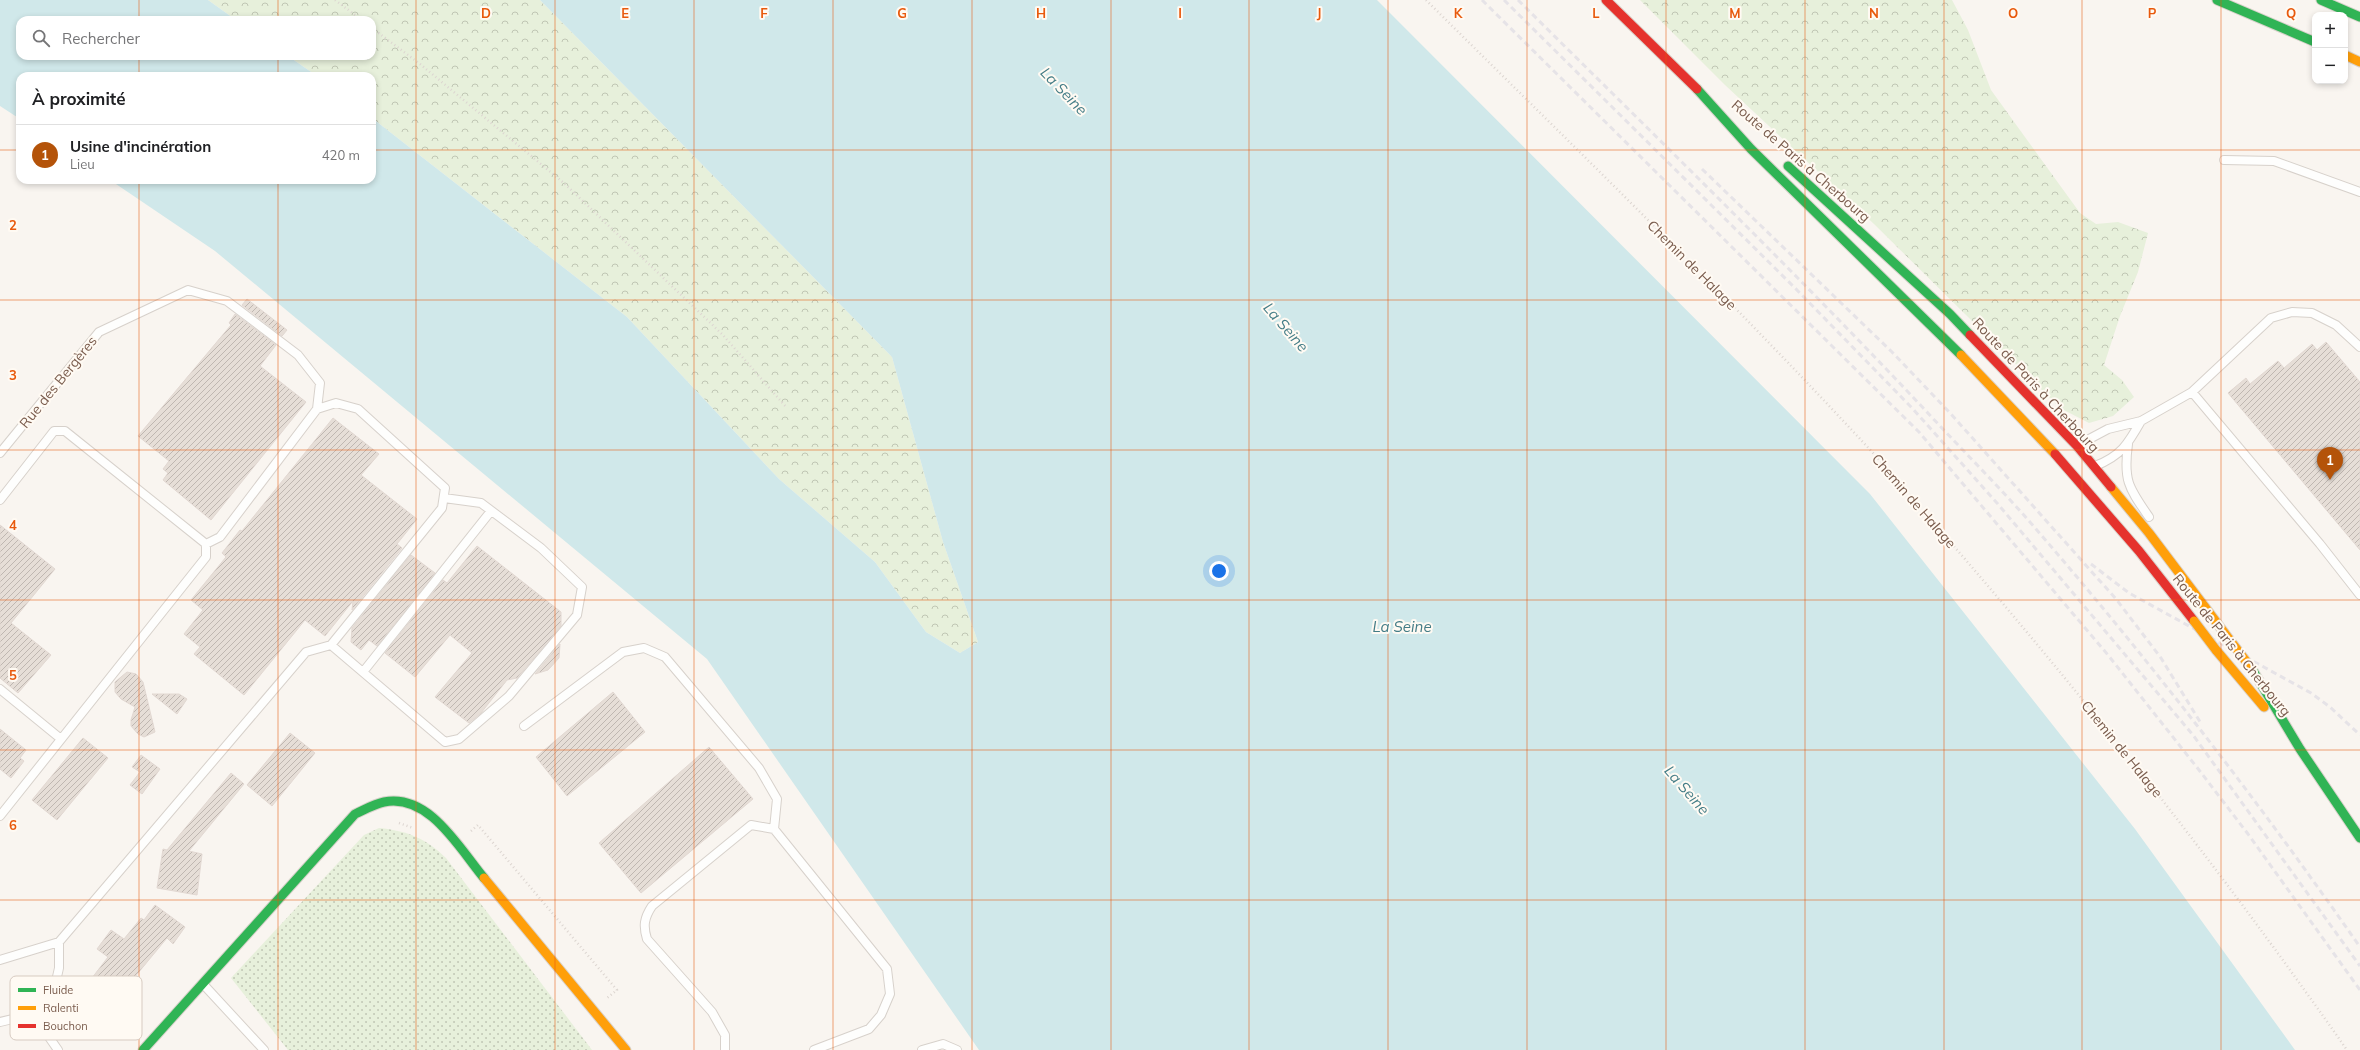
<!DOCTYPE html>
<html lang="fr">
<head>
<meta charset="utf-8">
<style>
  :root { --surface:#fff; --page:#f6f6f6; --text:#202124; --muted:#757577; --line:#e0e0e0; --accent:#b45309 }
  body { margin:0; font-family:Mulish,sans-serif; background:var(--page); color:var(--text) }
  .controls { position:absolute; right:12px; top:12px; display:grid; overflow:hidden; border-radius:8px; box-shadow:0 2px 6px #0003 }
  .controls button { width:36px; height:36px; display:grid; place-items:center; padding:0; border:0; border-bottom:1px solid var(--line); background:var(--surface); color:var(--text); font:20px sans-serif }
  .you { position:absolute; left:1219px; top:571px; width:14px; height:14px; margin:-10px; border:3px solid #fff; border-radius:50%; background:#1a73e8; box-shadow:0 0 0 6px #1a73e833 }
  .badge { display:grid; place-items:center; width:26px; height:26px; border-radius:50%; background:var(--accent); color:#fff; font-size:13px; font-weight:700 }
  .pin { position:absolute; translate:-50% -33px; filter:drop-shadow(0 1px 2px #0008) }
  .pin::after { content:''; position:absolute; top:21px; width:14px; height:12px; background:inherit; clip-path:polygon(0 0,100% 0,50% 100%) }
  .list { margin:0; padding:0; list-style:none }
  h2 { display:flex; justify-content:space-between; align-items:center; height:52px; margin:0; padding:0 16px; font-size:17px }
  h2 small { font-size:13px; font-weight:400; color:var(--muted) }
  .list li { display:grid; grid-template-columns:26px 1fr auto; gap:12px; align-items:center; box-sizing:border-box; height:60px; padding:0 16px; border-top:1px solid var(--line) }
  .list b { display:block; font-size:15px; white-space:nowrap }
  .list p { margin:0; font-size:13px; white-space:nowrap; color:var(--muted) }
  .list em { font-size:13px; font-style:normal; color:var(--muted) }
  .icon { flex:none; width:22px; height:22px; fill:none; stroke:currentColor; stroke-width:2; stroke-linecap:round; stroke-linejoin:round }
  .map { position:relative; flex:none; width:2360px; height:1050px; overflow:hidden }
  .search { position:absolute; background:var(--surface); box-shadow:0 2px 6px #0003; left:16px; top:16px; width:360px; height:44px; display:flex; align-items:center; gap:10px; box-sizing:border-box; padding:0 14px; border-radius:12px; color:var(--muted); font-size:15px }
  .panel { position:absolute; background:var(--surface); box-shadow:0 2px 6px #0003; left:16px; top:72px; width:360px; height:112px; border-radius:12px }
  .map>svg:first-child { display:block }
  .grass { fill:url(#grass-dots) }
  .forest { fill:url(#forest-crowns) }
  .water { fill:#d0e8ea }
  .building { fill:url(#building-hatch); stroke:#e2d8d2 }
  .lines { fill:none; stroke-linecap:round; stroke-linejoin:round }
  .lane-casing { stroke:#d7d1cb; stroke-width:10 }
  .fast-casing { stroke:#d9d2cb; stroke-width:11 }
  .slow-casing { stroke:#d9d2cb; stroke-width:11 }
  .jam-casing { stroke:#d9d2cb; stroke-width:11 }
  .path { stroke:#dcd5d0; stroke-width:2.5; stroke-dasharray:1 3; stroke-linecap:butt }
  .lane { stroke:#fefefd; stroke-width:8 }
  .fast { stroke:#30b455; stroke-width:9 }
  .slow { stroke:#ff9f0a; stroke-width:9 }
  .jam { stroke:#e5322d; stroke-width:9 }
  .rail { stroke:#e6e3e7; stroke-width:3; stroke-dasharray:6 4; stroke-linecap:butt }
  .slow-bridge-casing { stroke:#d9d2cb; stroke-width:11; stroke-linecap:butt }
  .slow-bridge { stroke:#ff9f0a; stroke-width:9 }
  .grid { fill:none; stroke:#e8590c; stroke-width:1; stroke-opacity:0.55 }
  .labels { text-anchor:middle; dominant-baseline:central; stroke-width:4; stroke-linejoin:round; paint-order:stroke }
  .street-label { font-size:14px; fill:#7a5c4d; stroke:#fffaf3 }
  .water-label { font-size:15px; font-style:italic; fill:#437c86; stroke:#fffaf3 }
  .key { fill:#fffaf3; stroke:#d7cbc1; stroke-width:1 }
  .key-label { font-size:11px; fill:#7a5c4d }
  .grid-label { font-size:13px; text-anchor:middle; font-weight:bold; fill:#e8590c; stroke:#fffaf3; stroke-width:4; stroke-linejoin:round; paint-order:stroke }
</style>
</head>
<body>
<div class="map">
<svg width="2360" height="1050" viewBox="0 0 2360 1050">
  <defs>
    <pattern id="grass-dots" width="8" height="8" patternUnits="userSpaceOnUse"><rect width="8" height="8" fill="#e7f0db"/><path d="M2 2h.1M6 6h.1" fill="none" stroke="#c0c6b4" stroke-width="1.8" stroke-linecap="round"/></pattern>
    <pattern id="forest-crowns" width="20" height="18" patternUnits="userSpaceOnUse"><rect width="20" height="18" fill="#e7f0db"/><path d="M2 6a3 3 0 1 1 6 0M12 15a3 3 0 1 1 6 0" fill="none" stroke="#c0c6b4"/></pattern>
    <pattern id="building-hatch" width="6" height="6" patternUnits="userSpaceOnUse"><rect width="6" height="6" fill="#e6ded7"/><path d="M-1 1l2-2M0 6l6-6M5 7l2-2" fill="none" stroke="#bfb7b1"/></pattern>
  </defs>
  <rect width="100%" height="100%" fill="#f9f5f0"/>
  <path class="grass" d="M379,828C408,831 425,838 446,858L592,1050H288L231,978L364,835Z"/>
  <path class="forest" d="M208,0H540L892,357L943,542L978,642L960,653L926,632L875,562L779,479L627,317L372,118V76H317L288,56H372V20H236Z
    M1640,0H1952L1968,30L1991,90L2080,213L2096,224L2118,222L2148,233L2138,272L2120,316L2104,365L2122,380L2134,397L2113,416L2089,423L2060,408L1874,224L1725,85Z"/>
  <path class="water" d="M0,0H208L236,20H20V56H288L317,76H20V119L0,106Z
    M540,0H1377L1870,494L2135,829L2295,1050H979L707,659L215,251L110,180H372V118L627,317L779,479L875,562L926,632L960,653L978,642L943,542L892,357Z"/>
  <path class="building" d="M247,299L287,330L282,336L242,305Z
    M235,314L276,345L260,366L306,402L211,520L163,480L168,473L163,469L169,461L138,436L231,325L229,323Z
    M2326,342L2360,382V550L2228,393L2246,378L2250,384L2278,361L2284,368L2312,344L2317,350Z
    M333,418L379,454L361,475L417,519L397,544L402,548L352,610L353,601L325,636L305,620L244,695L194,654L200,647L184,634L203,610L191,600L226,557L222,553L240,530L242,531Z
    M0,525L55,569L11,623L51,655L18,693L0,678Z
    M477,546L561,612V626L517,678L507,680L481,713L469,723L435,697L472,653L450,635L415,677L385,653L443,580L447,583Z
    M411,555L435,573L377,646L369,640L361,650L351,642L352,628Z
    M560,644L559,658L548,670L535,674Z
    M127,672L136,674L143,682L155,732L144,737L138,734L131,726V720L135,707L121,699L115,692V682Z
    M613,692L645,732L567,796L536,757Z
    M152,694H179L187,699L177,714Z
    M0,729L26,750L20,758L24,761L11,778L0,769Z
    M290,733L315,753L272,806L247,785Z
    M83,738L108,758L57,820L32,800Z
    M709,747L753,799L641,893L599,843Z
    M141,755L160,769L142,794L130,785L140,772L132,767Z
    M231,773L244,784L189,851L202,854L197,895L157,888L163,849L167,850Z
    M155,905L185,927L173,944L167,938L100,1019L76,999L108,957L97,949L111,930L124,939L141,918L144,920Z"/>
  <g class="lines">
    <g class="lane-casing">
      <path id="lane" d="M2224,160L2274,161L2360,192
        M2192,392L2271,318L2292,312L2312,313L2336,325L2360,347
        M2128,444C2123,481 2129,488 2149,517
        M2078,445L2108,429L2141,421L2192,392L2320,544L2360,595
        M0,453L99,332L188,290L227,301L298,355L320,383L317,409
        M2095,466C2121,456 2128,444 2141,421
        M0,500L54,431H65L206,544V557L0,816
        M331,645L445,742L459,739L509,696L577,615L582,587L541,548L481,503L444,498
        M363,672L491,511
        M0,689L61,739
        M524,726L623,652L644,648L665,657L759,768L777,799L774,829
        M0,960L59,942L306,652L331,645L442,508L445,488L358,409L336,403L317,409L220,537L206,544
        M203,984L264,1050
        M0,1022L21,1017H49
        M58,1050L49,1037V1012L59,968V942
        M725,1050V1035L712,1012L647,939C643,926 644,918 652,906L751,825L774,829L887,969L890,994L881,1015L869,1029L814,1050
        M922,1050L943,1044L957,1050"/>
    </g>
    <g class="fast-casing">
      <path id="fast" d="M2217,0L2315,42
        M2321,0L2360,17
        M1697,89L1751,149L1961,355
        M1788,166L1950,314L1970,335
        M2252,669L2300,749L2360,838
        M143,1050L355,814C364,810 374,804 384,802C429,793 459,848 484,878"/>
    </g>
    <g class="slow-casing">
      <path id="slow" d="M2345,55L2360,62
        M1961,355L2055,454
        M2111,487L2149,533L2229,639
        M2216,650L2264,707
        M484,878L626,1050"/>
    </g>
    <g class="jam-casing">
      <path id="jam" d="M1606,0L1697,89
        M1970,335L2077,446L2111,487
        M2055,454L2139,551L2194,621"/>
    </g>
    <path class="path" d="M335,0L362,20
      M1426,0C1572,145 1721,289 1861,440C1895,476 1926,514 1958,551C2096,711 2226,877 2347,1050
      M372,28L420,64L565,184L722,334L787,408
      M399,823L413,828
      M471,831L478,825L617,990L607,998"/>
    <use href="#lane" class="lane"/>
    <use href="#fast" class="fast"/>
    <use href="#slow" class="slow"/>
    <use href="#jam" class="jam"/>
    <path class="rail" d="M1482,0L1919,432L2108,655L2199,770L2248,834L2360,990
      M1504,0L1795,288L1913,409L1997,503L2193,735L2360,966
      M1518,0C1660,141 1804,280 1940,426C1972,460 2005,493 2036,529C2151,662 2259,802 2360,947
      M1702,169L1892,352L1951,414L2116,599L2161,658L2202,725
      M2091,564L2129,593L2311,693L2330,707L2360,735"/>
    <g class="slow-bridge-casing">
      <path id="slow-bridge" d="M2194,621L2216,650
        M2229,639L2252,669"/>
    </g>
    <use href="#slow-bridge" class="slow-bridge"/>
  </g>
  <path class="grid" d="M139,0V20M278,0V20M416,0V1050M555,0V1050M694,0V1050M833,0V1050M972,0V1050M1111,0V1050M1249,0V1050M1388,0V1050M1527,0V1050M1666,0V1050M1805,0V1050M1944,0V1050M2082,0V1050M2221,0V1050M139,56V76M278,56V76M0,150H20M372,150H2360M139,180V1050M278,180V1050M0,300H2360M0,450H2360M0,600H2360M0,750H2360M0,900H2360"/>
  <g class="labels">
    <g class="street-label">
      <text transform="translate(1801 161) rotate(41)">Route de Paris à Cherbourg</text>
      <text transform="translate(1692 265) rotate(45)">Chemin de Halage</text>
      <text transform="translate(58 382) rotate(-51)">Rue des Bergères</text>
      <text transform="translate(2036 385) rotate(47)">Route de Paris à Cherbourg</text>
      <text transform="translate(1914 501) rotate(49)">Chemin de Halage</text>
      <text transform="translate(2232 645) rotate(51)">Route de Paris à Cherbourg</text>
      <text transform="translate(2122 749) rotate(51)">Chemin de Halage</text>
    </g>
    <g class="water-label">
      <text transform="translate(1064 91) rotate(46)">La Seine</text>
      <text transform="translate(1286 327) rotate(49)">La Seine</text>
      <text x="1402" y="626">La Seine</text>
      <text transform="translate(1687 790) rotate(49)">La Seine</text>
    </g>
  </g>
  <rect x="10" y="976" width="132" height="64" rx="6" class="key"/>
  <rect x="18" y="988" width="18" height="4" fill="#30b455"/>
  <rect x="18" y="1006" width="18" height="4" fill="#ff9f0a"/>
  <rect x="18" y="1024" width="18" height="4" fill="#e5322d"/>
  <g class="key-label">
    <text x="43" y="994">Fluide</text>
    <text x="43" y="1012">Ralenti</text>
    <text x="43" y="1030">Bouchon</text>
  </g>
  <g class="grid-label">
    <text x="486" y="18">D</text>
    <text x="625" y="18">E</text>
    <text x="764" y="18">F</text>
    <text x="902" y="18">G</text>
    <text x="1041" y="18">H</text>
    <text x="1180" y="18">I</text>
    <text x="1319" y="18">J</text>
    <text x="1458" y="18">K</text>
    <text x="1596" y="18">L</text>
    <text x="1735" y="18">M</text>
    <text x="1874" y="18">N</text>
    <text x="2013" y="18">O</text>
    <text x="2152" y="18">P</text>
    <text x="2291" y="18">Q</text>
    <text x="13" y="230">2</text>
    <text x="13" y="380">3</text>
    <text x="13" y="530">4</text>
    <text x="13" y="680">5</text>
    <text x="13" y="830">6</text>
  </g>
</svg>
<div class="controls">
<button>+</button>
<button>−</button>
</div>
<div class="you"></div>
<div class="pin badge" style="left:2330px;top:480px">1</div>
<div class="search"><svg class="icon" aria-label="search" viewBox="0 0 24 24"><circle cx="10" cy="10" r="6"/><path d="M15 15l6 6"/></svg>Rechercher</div>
<section class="panel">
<h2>À proximité<small></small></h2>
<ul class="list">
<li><span class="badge">1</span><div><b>Usine d'incinération</b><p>Lieu</p></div><em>420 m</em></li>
</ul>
</section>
</div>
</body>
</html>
